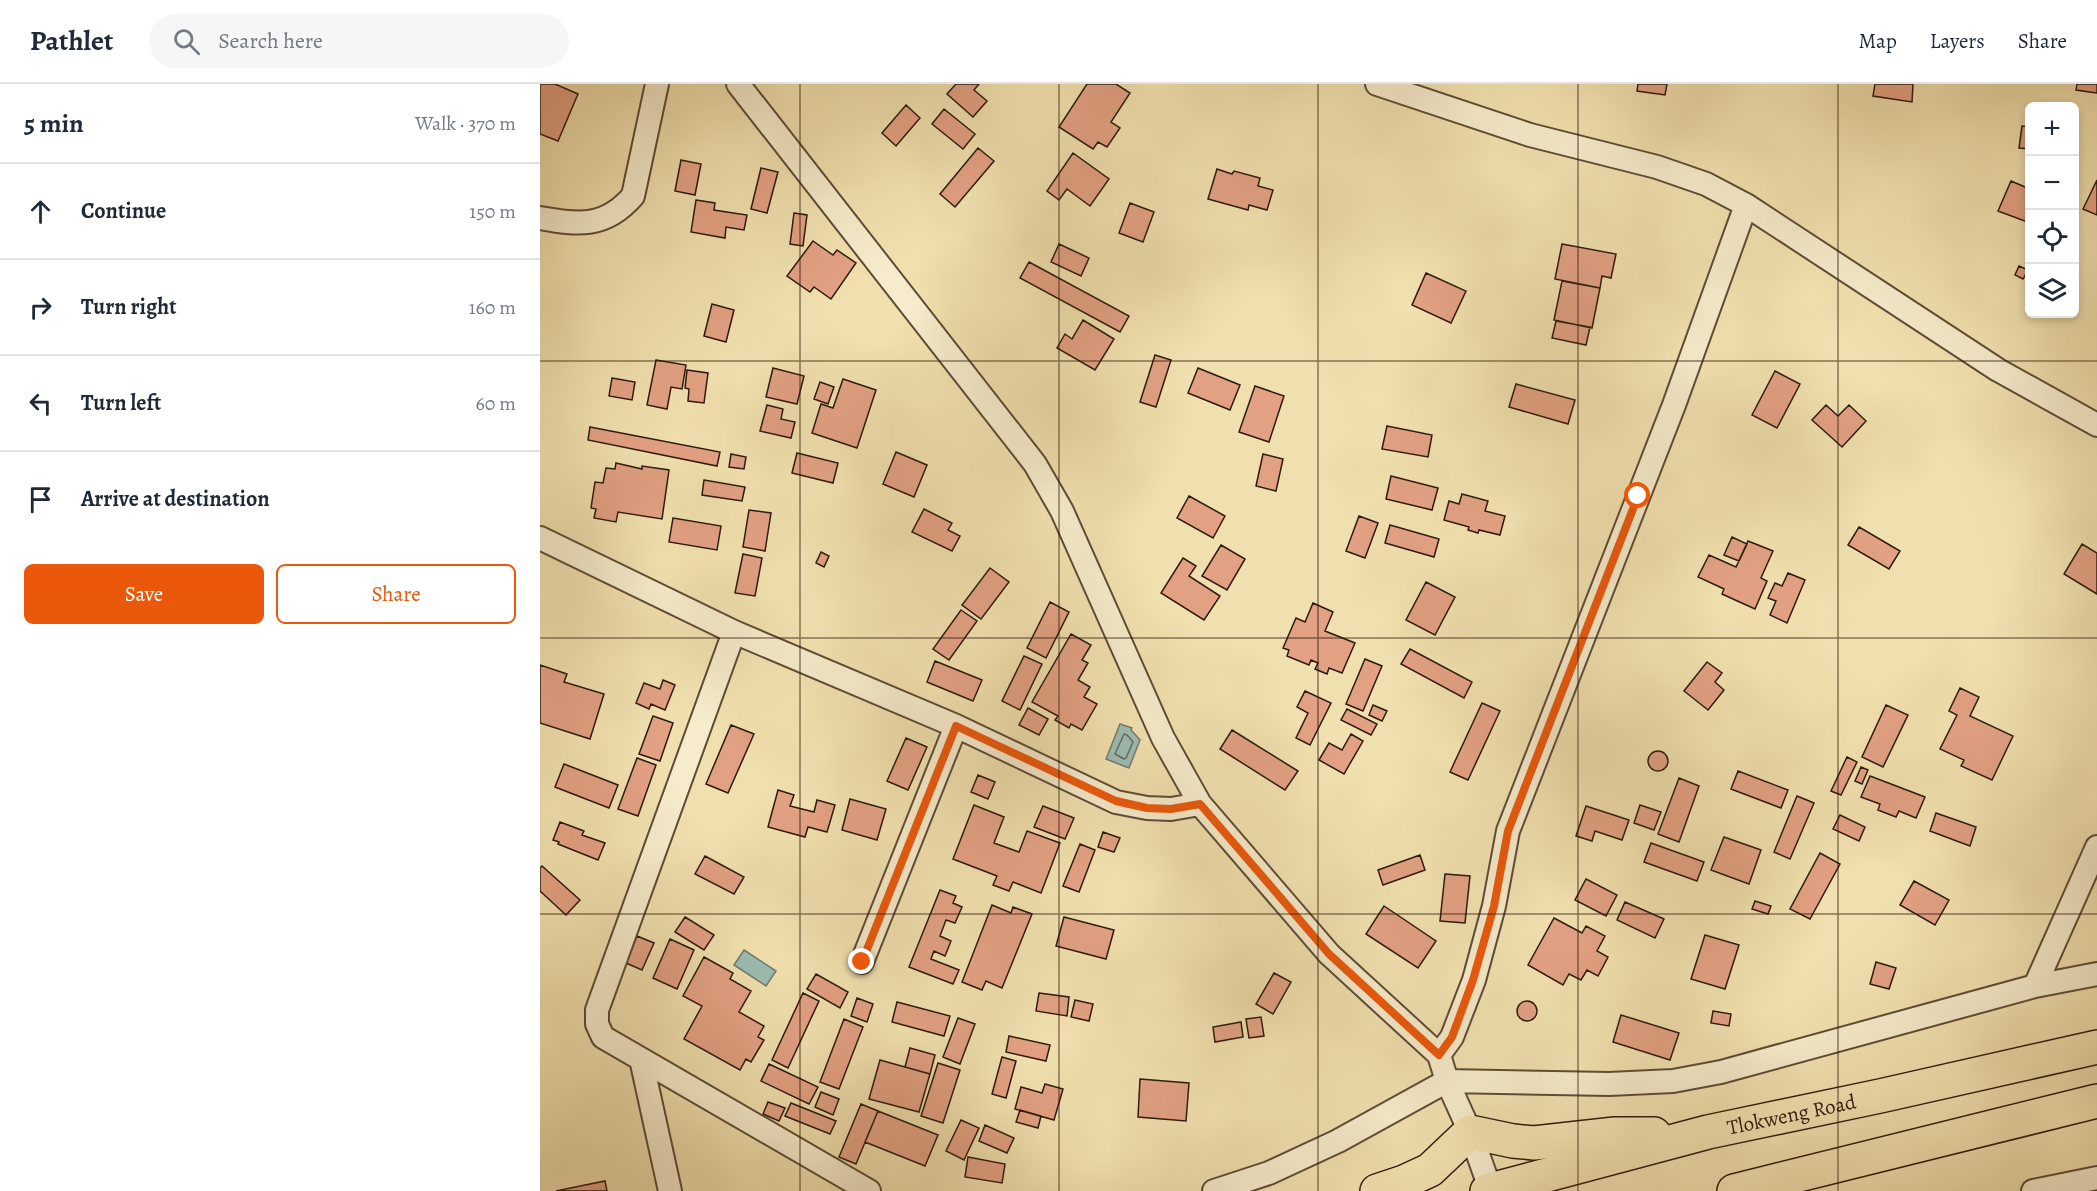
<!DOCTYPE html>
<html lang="en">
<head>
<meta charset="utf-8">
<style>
  :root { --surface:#fff; --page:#f6f6f7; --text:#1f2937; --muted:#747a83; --line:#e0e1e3; --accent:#ea580c }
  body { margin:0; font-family:Alegreya,serif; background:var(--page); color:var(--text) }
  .controls { position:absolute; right:18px; top:18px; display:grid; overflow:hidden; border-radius:9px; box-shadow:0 3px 9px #0003 }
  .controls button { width:54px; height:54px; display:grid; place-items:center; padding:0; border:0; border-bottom:2px solid var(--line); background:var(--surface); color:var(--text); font:30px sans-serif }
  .stop { position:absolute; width:18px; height:18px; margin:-14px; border:4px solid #ea580c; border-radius:50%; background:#fff }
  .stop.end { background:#ea580c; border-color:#fff; box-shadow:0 2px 6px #0008 }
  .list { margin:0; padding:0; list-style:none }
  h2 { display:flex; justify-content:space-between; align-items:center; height:78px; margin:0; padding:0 24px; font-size:26px }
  h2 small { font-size:20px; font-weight:400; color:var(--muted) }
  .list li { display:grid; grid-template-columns:39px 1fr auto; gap:18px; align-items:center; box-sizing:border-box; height:96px; padding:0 24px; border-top:2px solid var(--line) }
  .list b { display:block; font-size:22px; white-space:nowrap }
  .list em { font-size:20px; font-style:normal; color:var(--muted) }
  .actions { display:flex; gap:12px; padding:18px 24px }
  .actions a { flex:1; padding:14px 0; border:2px solid var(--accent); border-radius:9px; text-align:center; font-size:21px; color:var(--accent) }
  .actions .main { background:var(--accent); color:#fff }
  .icon { flex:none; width:33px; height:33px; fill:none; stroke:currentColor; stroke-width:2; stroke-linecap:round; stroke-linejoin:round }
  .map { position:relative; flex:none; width:1557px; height:1107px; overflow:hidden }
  header { display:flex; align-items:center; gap:36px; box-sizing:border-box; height:84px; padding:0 30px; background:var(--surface); border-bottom:2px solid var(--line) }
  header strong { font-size:28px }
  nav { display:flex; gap:33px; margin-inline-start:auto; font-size:21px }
  .search { width:420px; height:54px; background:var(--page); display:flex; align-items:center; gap:15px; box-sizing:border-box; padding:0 21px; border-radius:33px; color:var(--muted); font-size:22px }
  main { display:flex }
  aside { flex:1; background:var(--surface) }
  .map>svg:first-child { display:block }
  .water { fill:#9cbcb1; stroke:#707b6f; stroke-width:1.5 }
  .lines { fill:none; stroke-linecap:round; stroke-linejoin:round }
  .shore { stroke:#646b5e; stroke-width:1.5 }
  .building { fill:#e2a183; stroke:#2d1a0b; stroke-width:1.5 }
  .minor-casing { stroke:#5e4c34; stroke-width:26 }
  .primary-casing { stroke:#2d1a0b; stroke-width:36 }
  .minor { stroke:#f6ebcb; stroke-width:22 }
  .primary { stroke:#f1e0af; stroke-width:33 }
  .route { stroke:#ea580c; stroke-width:8 }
  .grid { fill:none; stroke:#2d1a0b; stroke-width:1.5; stroke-opacity:0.55 }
  .labels { text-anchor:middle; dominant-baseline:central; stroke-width:4.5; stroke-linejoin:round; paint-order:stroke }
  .street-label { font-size:21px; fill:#2d1a0b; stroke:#f6ebcb }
</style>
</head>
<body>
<header>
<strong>Pathlet</strong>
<div class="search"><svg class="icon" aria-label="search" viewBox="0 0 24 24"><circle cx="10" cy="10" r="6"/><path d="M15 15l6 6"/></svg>Search here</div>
<nav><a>Map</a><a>Layers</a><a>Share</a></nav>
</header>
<main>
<aside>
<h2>5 min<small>Walk · 370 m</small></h2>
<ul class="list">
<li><svg class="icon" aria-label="ahead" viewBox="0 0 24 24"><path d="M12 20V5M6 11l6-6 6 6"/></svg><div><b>Continue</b></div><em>150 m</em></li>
<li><svg class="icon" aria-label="right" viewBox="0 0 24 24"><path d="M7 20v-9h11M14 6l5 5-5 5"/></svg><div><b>Turn right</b></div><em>160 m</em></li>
<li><svg class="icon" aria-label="left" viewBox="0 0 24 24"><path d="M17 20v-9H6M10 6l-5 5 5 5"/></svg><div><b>Turn left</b></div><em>60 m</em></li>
<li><svg class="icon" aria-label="arrive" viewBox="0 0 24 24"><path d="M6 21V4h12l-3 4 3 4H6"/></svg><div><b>Arrive at destination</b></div></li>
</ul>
<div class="actions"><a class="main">Save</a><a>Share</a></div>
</aside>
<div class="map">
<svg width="1557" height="1107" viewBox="0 0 1557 1107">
  <rect width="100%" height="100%" fill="#f1e0af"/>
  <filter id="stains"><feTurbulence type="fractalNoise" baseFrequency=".00333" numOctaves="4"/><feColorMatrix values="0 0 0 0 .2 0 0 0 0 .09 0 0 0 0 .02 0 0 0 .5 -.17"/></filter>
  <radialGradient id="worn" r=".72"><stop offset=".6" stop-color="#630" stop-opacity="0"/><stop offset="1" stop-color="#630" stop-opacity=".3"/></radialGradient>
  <path class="water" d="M580,640L592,644L591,646L600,656L589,684L566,675Z
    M204,866L236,887L226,902L194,881Z"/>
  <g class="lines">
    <path class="shore" d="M584,650L587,651L593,658L586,674L584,675L575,670Z"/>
  </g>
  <path class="building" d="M0,0H15L38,10L18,57L0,50Z
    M416,0H439L434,6L447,17L433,33L407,10Z
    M547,0H576L590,9L571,38L580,44L567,63L558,58L553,65L519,43Z
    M1098,0H1127L1125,11L1097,7Z
    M1335,0H1373L1372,18L1333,12Z
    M1537,0H1557V9L1536,6Z
    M366,21L380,34L356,62L342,49Z
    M404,25L435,50L423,65L392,40Z
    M1482,42L1490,43V65L1479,64Z
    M438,64L454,77L415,123L400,110Z
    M533,69L569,95L550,122L527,105L519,116L507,107Z
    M141,76L161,80L155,111L135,107Z
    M221,84L238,88L227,129L211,125Z
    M677,85L692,90L694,87L720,94L718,102L733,106L727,126L709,121L708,126L668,115Z
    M1557,96V131L1543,125Z
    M1471,97L1490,105V139L1458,127Z
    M156,116L175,119L174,126L207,131L204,146L186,143L185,154L151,148Z
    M590,119L614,128L603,158L579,149Z
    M254,129L267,131L263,162L250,160Z
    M273,157L293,171L297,166L316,179L291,215L274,203L270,208L247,192Z
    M519,160L549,174L541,192L511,178Z
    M1022,160L1076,170L1071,194L1062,192L1060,204L1015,195Z
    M489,178L589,232L580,248L480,194Z
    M1479,182L1488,186L1483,195L1475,191Z
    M886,189L926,207L911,239L872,221Z
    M1022,197L1060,204L1052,244L1014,236Z
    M172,220L194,226L186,258L164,252Z
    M543,236L574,255L555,286L517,264L525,250L532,255Z
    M1016,237L1050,243L1046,261L1012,254Z
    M615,271L631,276L616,323L600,318Z
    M116,276L146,281L142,305L131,303L127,325L107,321Z
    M233,284L264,292L257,320L226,313Z
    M658,284L700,301L690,326L648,309Z
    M147,286L168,289L164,319L148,317L149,305L145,304Z
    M1235,287L1260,300L1237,344L1212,331Z
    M72,294L95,298L92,316L69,312Z
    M303,295L336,306L317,364L272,349L281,320L293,324Z
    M280,298L294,303L288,320L274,315Z
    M976,300L1035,316L1028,340L969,323Z
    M715,302L744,312L729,358L699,348Z
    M227,321L243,325L241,335L255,338L251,354L220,347Z
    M1286,321L1298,332L1309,321L1326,337L1302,363L1272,336Z
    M847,342L892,351L888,373L842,365Z
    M50,343L180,368L177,382L48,356Z
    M356,368L387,381L374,413L343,400Z
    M257,369L298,379L293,399L252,389Z
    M191,370L206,373L204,385L189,383Z
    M723,370L743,375L736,407L716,402Z
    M76,379L102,385V382L129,386L122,435L78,428L76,438L54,434L56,425L51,424L55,398L63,399L66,384L75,385Z
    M851,392L898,404L892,426L846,415Z
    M164,396L205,403L202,417L162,411Z
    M922,410L948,417L945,427L965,432L960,451L939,446L938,449L928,446L929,443L904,436L909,417L919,420Z
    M649,412L685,432L673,454L637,434Z
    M384,425L412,439L408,446L420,452L412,467L372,448Z
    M209,426L231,429L225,467L203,463Z
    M819,432L838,439L825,474L806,467Z
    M133,434L181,442L177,466L129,458Z
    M850,441L899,455L894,473L845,459Z
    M1319,443L1360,467L1349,485L1308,461Z
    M1192,453L1207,460L1199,477L1184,471Z
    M1208,457L1233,467L1221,494L1227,497L1215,525L1182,510L1184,505L1158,493L1169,471L1196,483Z
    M1542,460L1557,469V510L1524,490Z
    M681,461L705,475L687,506L662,492Z
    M281,468L289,472L284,483L276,479Z
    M203,470L222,474L215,512L195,509Z
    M643,474L656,482L649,492L680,512L664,536L621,509Z
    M450,484L469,498L441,535L422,521Z
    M1248,489L1265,496L1247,539L1230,531L1236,517L1228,514L1235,499L1242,502Z
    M886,498L915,513L895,551L866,536Z
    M510,518L529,528L506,574L487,564Z
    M773,519L793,528L785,547L815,559L802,589L789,584L787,590L775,585L778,579L771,576L769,581L747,572L749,566L743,564L756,534L765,538Z
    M421,526L437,537L409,576L393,565Z
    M531,550L551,561L542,576L548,579L538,596L550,603L544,613L557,620L542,646L531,640L529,644L515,636L518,632L492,618Z
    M870,565L932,598L924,614L861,580Z
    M484,572L502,580L480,626L462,617Z
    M825,575L842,582L823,627L806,620Z
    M395,577L442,596L433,617L387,598Z
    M1167,578L1182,589L1175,598L1184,606L1168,626L1144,607Z
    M0,581L27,590L24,598L64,610L50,655L0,639Z
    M123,596L135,601L125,626L111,620L109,625L96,619L104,599L120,605Z
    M1420,604L1439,613L1430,632L1473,652L1452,696L1421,682L1424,676L1400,665L1417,631L1409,627Z
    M765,607L791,619L770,661L756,654L768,629L757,623Z
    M942,619L960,627L928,696L910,688Z
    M833,621L847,627L842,637L829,631Z
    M1346,621L1368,631L1343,683L1322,673Z
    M488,624L508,635L499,651L479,641Z
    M807,625L837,640L831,651L801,636Z
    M113,632L133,639L120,677L99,670Z
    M191,641L214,650L188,709L166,700Z
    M692,646L758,687L745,706L680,665Z
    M811,650L823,657L804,690L779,676L789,659L802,666Z
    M366,654L387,663L368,706L347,697Z
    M1108 677a10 10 0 1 1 20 0a10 10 0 1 1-20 0Z
    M1307,673L1317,678L1301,711L1291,707Z
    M97,674L116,681L98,732L78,725Z
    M24,680L78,701L69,724L15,703Z
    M1321,683L1328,686L1322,700L1315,697Z
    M1198,687L1248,706L1241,724L1191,705Z
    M438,691L455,698L448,715L431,708Z
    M1330,692L1385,713L1376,734L1359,727L1356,733L1338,726L1340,720L1321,713Z
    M1139,694L1159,702L1139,758L1118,750Z
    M238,706L254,711L250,722L274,728L277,716L295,721L287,748L268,743L265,753L228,743Z
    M1257,712L1274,719L1250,775L1234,768Z
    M310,715L346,725L337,756L302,746Z
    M434,721L464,733L454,759L479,768L487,747L520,759L501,809L473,798L469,807L453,801L457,792L413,775Z
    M1100,721L1121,728L1114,746L1094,739Z
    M503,722L534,734L525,755L494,743Z
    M1046,722L1089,736L1082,756L1055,747L1052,757L1036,752Z
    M1396,729L1436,743L1430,762L1390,747Z
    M1300,731L1325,743L1319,757L1293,745Z
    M20,738L44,747L42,751L65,759L58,776L18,760L19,758L13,756Z
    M563,748L580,754L574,768L558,763Z
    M1184,753L1221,766L1209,800L1171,786Z
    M1111,759L1164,778L1157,797L1104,778Z
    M540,760L555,766L539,808L523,802Z
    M1280,769L1300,780L1270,835L1250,825Z
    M880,771L885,786L843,801L838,786Z
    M165,772L204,793L194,810L155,790Z
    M2,782L40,816L26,831L0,807V784Z
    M905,790L930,792L925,839L900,837Z
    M1046,795L1077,811L1066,832L1035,816Z
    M1374,797L1409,816L1395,841L1360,821Z
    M400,806L416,812L413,819L422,823L415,839L406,836L400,852L411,857L405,872L394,867L391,875L419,886L413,900L369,883Z
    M1215,817L1231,822L1228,830L1212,825Z
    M1085,818L1124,835L1115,854L1077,836Z
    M452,821L471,829L473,823L492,830L462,904L446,897L442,906L422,898Z
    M844,822L896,857L878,884L826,850Z
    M145,833L174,851L164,866L135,848Z
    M524,833L574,846L566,875L516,862Z
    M1014,834L1042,849L1046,842L1065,852L1057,867L1068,873L1058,892L1047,886L1041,896L1029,890L1023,901L988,881Z
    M1165,851L1199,861L1185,905L1151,895Z
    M97,852L114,859L102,886L86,879Z
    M130,855L154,866L137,905L113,894Z
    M164,873L193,889L190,895L211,907L199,928L224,942L218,953L224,956L211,978L206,975L200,986L144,955L162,922L143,912Z
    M1336,878L1356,884L1349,905L1330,900Z
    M734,889L751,898L733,930L716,920Z
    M276,890L308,908L300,924L267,905Z
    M263,909L279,917L248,984L232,976Z
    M499,909L529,913L527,932L496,927Z
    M317,914L333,920L327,938L311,932Z
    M535,916L553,920L549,937L531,933Z
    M977 927a10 10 0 1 1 20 0a10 10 0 1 1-20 0Z
    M357,918L410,932L404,952L352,938Z
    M1173,927L1191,930L1189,942L1171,939Z
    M1081,931L1139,949L1130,976L1073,958Z
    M721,933L724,952L709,954L706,935Z
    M418,934L435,940L420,980L403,973Z
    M304,935L323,943L299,1005L280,998Z
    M701,938L703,953L675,958L673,943Z
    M469,952L510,961L506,977L466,968Z
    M370,964L395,971L390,990L365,983Z
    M462,973L476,977L466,1014L452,1010Z
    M340,976L390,990L379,1028L329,1015Z
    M398,979L420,986L403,1039L381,1032Z
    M229,980L278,1003L269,1020L221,997Z
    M600,995L649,999L646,1037L598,1033Z
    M505,1000L523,1005L514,1036L475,1025L481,1003L502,1009Z
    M281,1008L299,1015L293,1031L275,1023Z
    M228,1018L245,1024L239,1037L223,1030Z
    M251,1019L296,1037L290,1050L245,1032Z
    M321,1020L338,1027L316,1080L299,1073Z
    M480,1026L501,1032L498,1044L476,1038Z
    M338,1027L398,1051L385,1082L325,1058Z
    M421,1036L439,1044L424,1076L406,1067Z
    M445,1041L474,1054L467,1069L439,1057Z
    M428,1073L465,1080L462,1099L425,1093Z
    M65,1097L67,1107H16Z"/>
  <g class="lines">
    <g class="minor-casing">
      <path id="minor" d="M198,0L495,380L522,427L623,654L660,720L789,870L899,971L907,997L930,1048L951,1107
        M837,0L990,51L1117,83L1166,100L1206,121L1458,286L1557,341
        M0,134C39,141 65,144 93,112L117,0
        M0,454L194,548L416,642L576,718L607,724L631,725L660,720
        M194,548L57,926V940L63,953L329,1107
        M322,878L416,642
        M1495,902L1557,763
        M899,971L912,953L934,896L954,822L968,747L1134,321L1206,121
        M101,975L130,1107
        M674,1107L729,1089L798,1057L907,997L1069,1000L1133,997L1181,988L1495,902L1557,890
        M1493,1107L1557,1094"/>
    </g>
    <g class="primary-casing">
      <g id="primary">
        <path d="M837,1107L864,1098L890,1086L930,1048L973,1057L994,1059L1075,1050H1114"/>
        <path id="s1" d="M947,1107L1168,1048L1340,1012L1557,963"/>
        <path d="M1194,1107L1557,1017"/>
      </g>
    </g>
    <use href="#minor" class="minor"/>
    <use href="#primary" class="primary"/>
  </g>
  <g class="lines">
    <path class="route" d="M322,878L416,642L576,717L607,724L631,725L660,720L789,870L899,971L912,953L933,896L954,822L968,747L1098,412"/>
  </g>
  <path class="grid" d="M260,0V1107M519,0V1107M778,0V1107M1038,0V1107M1298,0V1107M0,277H1557M0,554H1557M0,830H1557"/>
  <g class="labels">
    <g class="street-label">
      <text stroke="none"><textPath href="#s1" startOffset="314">Tlokweng Road</textPath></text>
    </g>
  </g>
  <rect width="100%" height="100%" filter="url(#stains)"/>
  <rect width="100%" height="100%" fill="url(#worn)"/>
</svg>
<div class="controls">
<button>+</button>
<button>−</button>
<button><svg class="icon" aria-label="locate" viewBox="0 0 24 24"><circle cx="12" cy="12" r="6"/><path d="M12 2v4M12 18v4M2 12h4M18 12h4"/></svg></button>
<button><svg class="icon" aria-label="layers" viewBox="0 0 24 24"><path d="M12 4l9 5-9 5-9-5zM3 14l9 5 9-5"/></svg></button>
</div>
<div class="stop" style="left:1098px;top:412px"></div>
<div class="stop end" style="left:322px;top:878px"></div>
</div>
</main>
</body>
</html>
